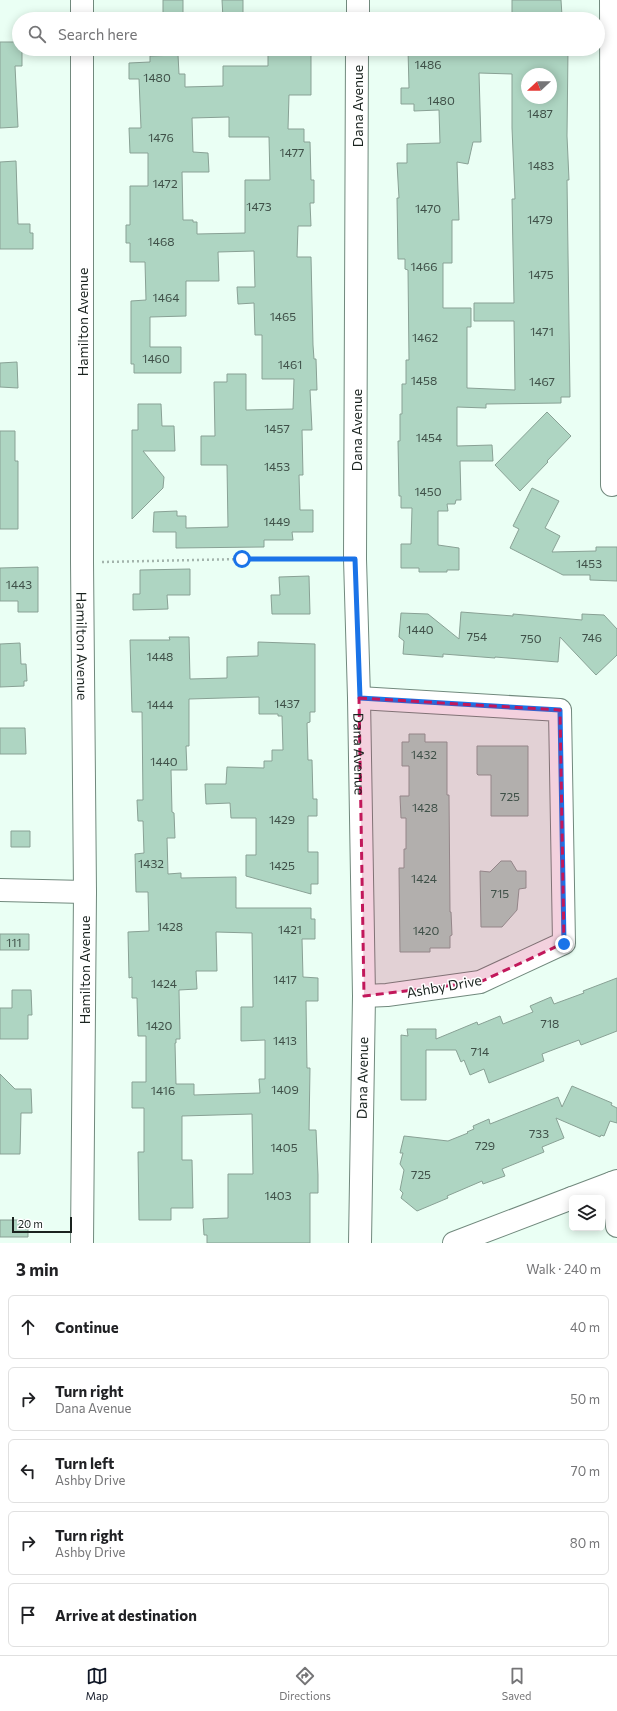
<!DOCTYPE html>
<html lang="en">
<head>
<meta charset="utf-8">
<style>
  :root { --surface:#fff; --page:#f6f6f6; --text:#202124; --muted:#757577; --line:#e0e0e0; --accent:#111827 }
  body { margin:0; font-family:Commissioner,sans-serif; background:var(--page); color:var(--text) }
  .controls { position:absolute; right:12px; bottom:12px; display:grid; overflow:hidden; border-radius:6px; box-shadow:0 2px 10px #0003 }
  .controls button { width:36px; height:36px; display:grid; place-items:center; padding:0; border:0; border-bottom:1px solid var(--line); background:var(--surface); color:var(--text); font:20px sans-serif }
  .compass { position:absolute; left:521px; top:68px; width:36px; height:36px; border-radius:50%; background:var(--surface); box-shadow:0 2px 10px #0003; rotate:248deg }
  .scale { position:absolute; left:12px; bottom:10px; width:60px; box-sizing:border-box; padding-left:4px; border:2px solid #1a231f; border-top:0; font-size:11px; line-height:14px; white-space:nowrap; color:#1a231f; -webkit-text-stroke:3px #fff; paint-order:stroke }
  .stop { position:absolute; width:12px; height:12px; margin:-9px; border:3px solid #1a73e8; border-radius:50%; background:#fff }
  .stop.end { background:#1a73e8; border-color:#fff; box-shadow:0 1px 4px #0008 }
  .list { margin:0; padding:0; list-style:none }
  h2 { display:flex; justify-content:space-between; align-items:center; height:52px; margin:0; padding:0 16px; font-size:17px }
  h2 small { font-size:13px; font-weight:400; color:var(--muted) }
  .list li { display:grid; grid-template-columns:26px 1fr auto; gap:12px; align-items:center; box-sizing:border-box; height:64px; margin:0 8px 8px; padding:0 8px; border:1px solid var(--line); border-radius:6px }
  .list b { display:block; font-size:15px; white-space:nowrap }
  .list p { margin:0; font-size:13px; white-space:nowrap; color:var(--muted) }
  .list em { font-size:13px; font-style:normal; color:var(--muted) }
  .icon { flex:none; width:22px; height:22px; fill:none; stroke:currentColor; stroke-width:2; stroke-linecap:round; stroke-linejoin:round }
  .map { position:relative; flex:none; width:617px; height:1243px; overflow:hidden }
  .search { position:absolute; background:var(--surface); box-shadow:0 2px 10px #0003; left:12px; right:12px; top:12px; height:44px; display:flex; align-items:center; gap:10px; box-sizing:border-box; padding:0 14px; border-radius:22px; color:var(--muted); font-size:15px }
  .sheet { height:412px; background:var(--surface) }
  nav { display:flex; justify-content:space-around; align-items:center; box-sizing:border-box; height:56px; border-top:1px solid var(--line); background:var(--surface); font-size:11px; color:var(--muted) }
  nav a { display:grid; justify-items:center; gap:2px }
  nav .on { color:var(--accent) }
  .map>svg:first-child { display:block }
  .building { fill:#aed5c2; stroke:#89a195; fill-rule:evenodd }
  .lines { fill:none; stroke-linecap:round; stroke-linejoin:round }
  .street-casing { stroke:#71897d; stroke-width:24 }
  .path { stroke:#a3b4ac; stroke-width:2.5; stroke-dasharray:2 3; stroke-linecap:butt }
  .street { stroke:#fff; stroke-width:22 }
  .route { stroke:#1a73e8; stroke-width:5 }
  .marked { fill:#c2185b; fill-opacity:0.2; stroke:#c2185b; stroke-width:3; stroke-dasharray:8 5; stroke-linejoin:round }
  .labels { text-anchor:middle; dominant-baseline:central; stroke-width:3; stroke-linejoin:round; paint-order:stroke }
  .number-label { font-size:12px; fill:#3f5048 }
  .street-label { font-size:14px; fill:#1a231f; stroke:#fff }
</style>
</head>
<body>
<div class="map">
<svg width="617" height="1243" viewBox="0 0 617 1243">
  <rect width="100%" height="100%" fill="#eafff4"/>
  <path class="building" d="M163,0H183V19H163Z
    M222,0H243V19H223Z
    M512,0H561L562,16L512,17Z
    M0,42H19V49H22V66H15L18,127L0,128Z
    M268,49H311V95H289L288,129H304V142H310L311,180H314V203H310L311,226H298L297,257H311L313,345L314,359H316L317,390H310L312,430H302L303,475H299L300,510H313V532H292L293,540H264V547L176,548V532H153L154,512L177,511V516H186V528L228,527L227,465H201V436H215L214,382H227V374H246V410L293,409L294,379H262V335H255L254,303L238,304L237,287H255L254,251L218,252L219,281H186V316L150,317V347H181V373H134V364H131V301L146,300L145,262H130V243H126V225H130V186H148V153H130L129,128H141L139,79H129V63L150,62V56L178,55L179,74H185V87L223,86V66H268ZM229,117V137H269L270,180H245V233L197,234V222H193V220H183L182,172H209L208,153L193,152L192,118Z
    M408,49H443V54H513V49H568L567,136L569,180H567L570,397H561V403L486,404V408L457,407V446L492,445L493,461H460L461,500H456L455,504H447L448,511H438V545L459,548V570H447V572H419V568H401V544H411L412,508H401V496H399L398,441H400V414H402V384H406V360H409L408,270L405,269V259H398L397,198H399L397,163H407V144L440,143L439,110L414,111V104H401V88H409ZM479,73L512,74V128L515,199H512L514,303H474V321H514L515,390L467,388V327H471V308H443V263H452V220H459L457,162L468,164L473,142H481ZM527,74H551V98H527Z
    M16,161L18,224H30V233H33V249H0V162Z
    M17,362L18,388L0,387V363Z
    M138,404H161L162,426H174L175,451H143L164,477L163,488L132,519V430H138Z
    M547,412L571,436L547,461L548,462L520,491L495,465Z
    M0,431H15V461H18V529H0Z
    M532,488L559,501L545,528L560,536L552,552L596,551V547H617V581L590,580V575H563L510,548L519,529L513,526Z
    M38,567V612H18V601H0V568Z
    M190,569V595H167L168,609L133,610V594H140V570Z
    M309,576L310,614H272L271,595H280L279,577Z
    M461,612L513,616V614L582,620V614L604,615L617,629V655L596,675L560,637L558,662L495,657V658L443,654V657L403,654L404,641L399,637L401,613L428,614L459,639Z
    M169,637H189L190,679L227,678V657L258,656V642L315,644V712H310V722L307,723L308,760H312L313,799H317V816H308V852H318V884H311V894L246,876V855H256V818H231L230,803L206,804L205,784H226L227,767L264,768V761H272V750H283L282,716H278V714H259V697L189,699V746H186L187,770H171L172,812L174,813L175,838H167L168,874L181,873V878L236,877V908H311V919H315V939H302L303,977L318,978V1001H306L307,1068H310L309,1130H316L318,1175V1193H310V1243H207V1235H204L203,1219L228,1218V1174H253L252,1114L182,1116V1160H192L193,1208H171V1220H139L138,1152H144V1108H132V1082H146V1036H138L137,998H132V977L129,978L128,932L149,931L148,892H136L135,854L144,853L143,821H138L137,800H143L142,712H132L130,640H170ZM216,932L252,933L253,1007H241V1041L265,1040V1079H259L260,1093L194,1095V1084H176L175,1043H176V1039H180L179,990L197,989L196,971H217Z
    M20,643L21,664H26L27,681H24V686L0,687V644Z
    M0,728H25L26,754H0Z
    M409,734H425V742H447V795H449L450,912H451L452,935L450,936V948H430V952H400L399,868H404V849H406V818H401L400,796H409V766H402V742H409Z
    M477,746H528V816H491V775H478L477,774Z
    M11,831H30V847H11Z
    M501,861H511L517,871H526V888L519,889L517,910L502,927H481L480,871L490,872Z
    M0,934H29V950H0Z
    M617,978V1031L581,1045L579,1040L542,1054L544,1061L489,1083L484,1069L470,1075L464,1060L461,1062L456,1050H426V1100H401V1035L408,1036L407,1029H436V1039L477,1022L478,1025L500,1016L503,1024L533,1012L530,1006L551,997L554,1004L584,993L583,991Z
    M12,990H31L32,1015H28V1039H0V1008H12Z
    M0,1074L15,1089H31L32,1113H21L20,1154H0Z
    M572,1086L612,1103L611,1105L617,1108V1123L610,1121L604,1136L601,1135L600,1137L556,1118L564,1138L542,1147L544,1152L502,1169L505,1176L483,1184L482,1181L447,1196L448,1198L417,1211L401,1198L403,1193L400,1190L404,1170L400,1164L403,1153H400L404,1136L448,1141L468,1133L467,1132L474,1129L473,1126L489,1119L490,1124L558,1097L562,1107Z
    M0,1220H28V1237H0Z"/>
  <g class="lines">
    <g class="street-casing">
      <g id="street">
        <path d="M82,0V19"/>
        <path d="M611,0L612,485"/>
        <path d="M358,19V0"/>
        <path id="s1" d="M82,49V562L85,892L82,1243"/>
        <path id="s2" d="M357,49L355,559L359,698L364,996L360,1243"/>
        <path d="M359,698L560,710L564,943L480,982L387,995L364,996"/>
        <path d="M0,890L85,892"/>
        <path d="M612,1183L617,1226"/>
        <path d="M572,1198L617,1181"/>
        <path d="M454,1243L572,1198"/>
      </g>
    </g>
    <path class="path" d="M102,562L242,559H335"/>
    <use href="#street" class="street"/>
  </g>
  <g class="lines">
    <path class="route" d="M242,559H355L360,698L560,710L564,944"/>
  </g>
  <path class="marked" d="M359,698L560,710L564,943L480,982L364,996Z"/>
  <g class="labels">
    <g class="number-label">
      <text x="428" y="64">1486</text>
      <text x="157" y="77">1480</text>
      <text x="441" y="100">1480</text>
      <text x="540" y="113">1487</text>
      <text x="161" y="137">1476</text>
      <text x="292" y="152">1477</text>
      <text x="541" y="165">1483</text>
      <text x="165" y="183">1472</text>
      <text x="259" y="206">1473</text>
      <text x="428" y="208">1470</text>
      <text x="540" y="219">1479</text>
      <text x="161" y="241">1468</text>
      <text x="424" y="266">1466</text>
      <text x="541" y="274">1475</text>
      <text x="166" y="297">1464</text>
      <text x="283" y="316">1465</text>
      <text x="542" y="331">1471</text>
      <text x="425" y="337">1462</text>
      <text x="156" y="358">1460</text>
      <text x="290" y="364">1461</text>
      <text x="424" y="380">1458</text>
      <text x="542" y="381">1467</text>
      <text x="277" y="428">1457</text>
      <text x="429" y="437">1454</text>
      <text x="277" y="466">1453</text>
      <text x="428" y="491">1450</text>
      <text x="277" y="521">1449</text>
      <text x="589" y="563">1453</text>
      <text x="19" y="584">1443</text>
      <text x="420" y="629">1440</text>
      <text x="477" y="636">754</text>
      <text x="592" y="637">746</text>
      <text x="531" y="638">750</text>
      <text x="160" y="656">1448</text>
      <text x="287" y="703">1437</text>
      <text x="160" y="704">1444</text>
      <text x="424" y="754">1432</text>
      <text x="164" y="761">1440</text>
      <text x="510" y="796">725</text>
      <text x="425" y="807">1428</text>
      <text x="282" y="819">1429</text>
      <text x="151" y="863">1432</text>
      <text x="282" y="865">1425</text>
      <text x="424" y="878">1424</text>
      <text x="500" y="893">715</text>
      <text x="170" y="926">1428</text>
      <text x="290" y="929">1421</text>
      <text x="426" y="930">1420</text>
      <text x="14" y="942">111</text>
      <text x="285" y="979">1417</text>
      <text x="164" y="983">1424</text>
      <text x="550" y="1023">718</text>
      <text x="159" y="1025">1420</text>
      <text x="285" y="1040">1413</text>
      <text x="480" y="1051">714</text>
      <text x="285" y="1089">1409</text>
      <text x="163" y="1090">1416</text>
      <text x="539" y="1133">733</text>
      <text x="485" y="1145">729</text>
      <text x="284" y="1147">1405</text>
      <text x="421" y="1174">725</text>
      <text x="278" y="1195">1403</text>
    </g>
    <g class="street-label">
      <text transform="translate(357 106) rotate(-90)">Dana Avenue</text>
      <text transform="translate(82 322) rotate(-90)">Hamilton Avenue</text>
      <text transform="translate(356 430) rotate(-90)">Dana Avenue</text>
      <text stroke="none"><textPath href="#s1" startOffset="597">Hamilton Avenue</textPath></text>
      <text stroke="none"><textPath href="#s2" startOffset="705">Dana Avenue</textPath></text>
      <text transform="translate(84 970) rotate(-90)">Hamilton Avenue</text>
      <text transform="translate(444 986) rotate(-10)">Ashby Drive</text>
      <text transform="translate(362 1078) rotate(-89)">Dana Avenue</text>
    </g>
  </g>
</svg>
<div class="controls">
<button><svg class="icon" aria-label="layers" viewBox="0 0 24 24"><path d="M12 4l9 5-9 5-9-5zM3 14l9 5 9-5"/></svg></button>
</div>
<svg class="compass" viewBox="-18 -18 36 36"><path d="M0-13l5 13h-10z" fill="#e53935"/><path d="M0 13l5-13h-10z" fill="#757577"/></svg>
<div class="scale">20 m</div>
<div class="stop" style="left:242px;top:559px"></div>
<div class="stop end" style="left:564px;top:944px"></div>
<div class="search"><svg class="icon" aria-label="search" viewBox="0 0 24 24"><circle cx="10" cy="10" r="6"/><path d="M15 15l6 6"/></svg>Search here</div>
</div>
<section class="sheet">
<h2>3 min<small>Walk · 240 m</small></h2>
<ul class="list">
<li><svg class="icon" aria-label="ahead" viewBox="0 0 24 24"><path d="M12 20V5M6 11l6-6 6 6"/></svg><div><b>Continue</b></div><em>40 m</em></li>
<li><svg class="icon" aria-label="right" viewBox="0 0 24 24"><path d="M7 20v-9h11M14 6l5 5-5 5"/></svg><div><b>Turn right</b><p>Dana Avenue</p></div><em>50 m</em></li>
<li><svg class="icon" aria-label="left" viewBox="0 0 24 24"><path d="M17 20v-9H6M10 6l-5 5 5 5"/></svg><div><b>Turn left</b><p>Ashby Drive</p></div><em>70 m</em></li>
<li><svg class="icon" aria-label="right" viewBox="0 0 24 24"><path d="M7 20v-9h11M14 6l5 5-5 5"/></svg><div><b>Turn right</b><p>Ashby Drive</p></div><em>80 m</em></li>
<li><svg class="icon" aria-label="arrive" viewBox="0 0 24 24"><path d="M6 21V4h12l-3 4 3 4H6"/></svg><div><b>Arrive at destination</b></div></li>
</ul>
</section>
<nav>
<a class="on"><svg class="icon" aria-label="map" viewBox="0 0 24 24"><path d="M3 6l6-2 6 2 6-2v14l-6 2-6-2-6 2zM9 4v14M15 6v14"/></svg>Map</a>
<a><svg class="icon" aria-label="directions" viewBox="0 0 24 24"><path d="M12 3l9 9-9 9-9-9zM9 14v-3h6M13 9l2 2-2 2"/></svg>Directions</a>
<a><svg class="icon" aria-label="saved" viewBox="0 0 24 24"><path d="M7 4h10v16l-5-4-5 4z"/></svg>Saved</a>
</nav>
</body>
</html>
